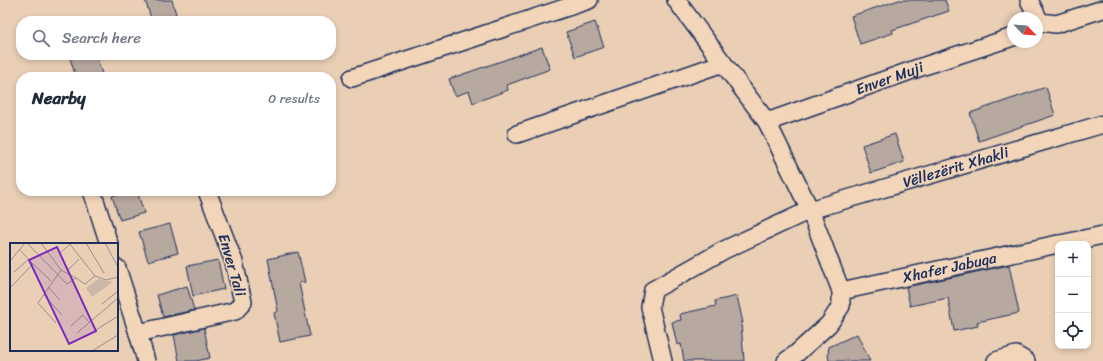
<!DOCTYPE html>
<html lang="en">
<head>
<meta charset="utf-8">
<style>
  :root { --surface:#fff; --page:#f2f2f3; --text:#1f2937; --muted:#747a83; --line:#e0e1e3 }
  body { margin:0; font-family:Sriracha,sans-serif; background:var(--page); color:var(--text) }
  .controls { position:absolute; right:12px; bottom:12px; display:grid; overflow:hidden; border-radius:8px; box-shadow:0 2px 6px #0003 }
  .controls button { width:36px; height:36px; display:grid; place-items:center; padding:0; border:0; border-bottom:1px solid var(--line); background:var(--surface); color:var(--text); font:20px sans-serif }
  .compass { position:absolute; left:1007px; top:12px; width:36px; height:36px; border-radius:50%; background:var(--surface); box-shadow:0 2px 6px #0003; rotate:115deg }
  .list { margin:0; padding:0; list-style:none }
  h2 { display:flex; justify-content:space-between; align-items:center; height:52px; margin:0; padding:0 16px; font-size:17px }
  h2 small { font-size:13px; font-weight:400; color:var(--muted) }
  .icon { flex:none; width:22px; height:22px; fill:none; stroke:currentColor; stroke-width:2; stroke-linecap:round; stroke-linejoin:round }
  .map { position:relative; flex:none; width:1103px; height:361px; overflow:hidden }
  .search { position:absolute; background:var(--surface); box-shadow:0 2px 6px #0003; left:16px; top:16px; width:320px; height:44px; display:flex; align-items:center; gap:10px; box-sizing:border-box; padding:0 14px; border-radius:16px; color:var(--muted); font-size:15px }
  .panel { position:absolute; background:var(--surface); box-shadow:0 2px 6px #0003; left:16px; top:72px; width:320px; height:124px; border-radius:16px }
  .map>svg:first-child { display:block }
  .building { fill:#b7a8a0; stroke:#1b2f5e }
  .lines { fill:none; stroke-linecap:round; stroke-linejoin:round }
  .minor-casing { stroke:#1b2f5e; stroke-width:20 }
  .minor { stroke:#f3d6b9; stroke-width:17 }
  .labels { text-anchor:middle; dominant-baseline:central; stroke-width:3; stroke-linejoin:round; paint-order:stroke }
  .street-label { font-size:15px; fill:#1b2f5e; stroke:#f3d6b9 }
  .inset-road { fill:none; stroke:#978f92; stroke-width:1 }
  .view { fill:#7b2cbf; fill-opacity:0.15; stroke:#7b2cbf; stroke-width:2 }
  .inset-edge { fill:none; stroke:#1b2f5e; stroke-width:2 }
</style>
</head>
<body>
<div class="map">
<svg width="1103" height="361" viewBox="0 0 1103 361">
  <rect width="100%" height="100%" fill="#eacfb5"/>
  <filter id="ink" filterUnits="userSpaceOnUse"><feTurbulence type="fractalNoise" baseFrequency=".025" numOctaves="2"/><feDisplacementMap in="SourceGraphic" scale="8" xChannelSelector="R" yChannelSelector="G"/><feConvolveMatrix kernelMatrix="1 2 1 2 8 2 1 2 1" color-interpolation-filters="sRGB"/></filter>
  <g filter="url(#ink)">
    <path class="building" d="M145,0H172L178,21H152Z
      M899,0H945L949,11L892,30L893,33L860,44L851,16Z
      M595,22L604,47L575,57L566,32Z
      M542,47L550,69L507,85L508,90L473,103L469,91L455,96L449,79Z
      M69,55H96L103,77H76Z
      M1046,87L1055,115L979,141L970,113Z
      M895,134L904,162L871,173L862,145Z
      M126,191H137L144,213L120,220L112,196Z
      M170,224L178,253L148,261L139,232Z
      M298,252L305,282L299,283L310,336L280,342L274,313L278,311L268,259Z
      M218,260L224,289L193,296L187,266Z
      M1009,265L1019,313L977,322L978,326L954,331L948,298L910,306L906,287Z
      M187,286L194,310L163,317L157,295Z
      M737,296L743,323H741L744,361H684L681,344L677,345L672,322L681,320L680,314L716,306L715,301Z
      M204,328L210,358L196,361H179L174,335Z
      M857,334L870,361H829L828,354L829,347Z"/>
    <g class="lines">
      <g class="minor-casing">
        <g id="minor">
          <path d="M676,0L767,122L810,210L841,291V306L829,324L797,353L786,361"/>
          <path d="M1029,0L1040,22L1056,24L1103,9"/>
          <path d="M352,78L589,0"/>
          <path id="s1" d="M767,122L921,67L1013,37"/>
          <path d="M517,134L723,63"/>
          <path d="M92,191L109,244"/>
          <path d="M1060,244L1103,235"/>
          <path d="M117,268L138,333L146,361"/>
          <path id="s2" d="M841,291L1058,244"/>
          <path d="M138,333L235,311L243,302L234,262L207,191"/>
          <path id="s3" d="M663,361L650,307L653,290L724,250L810,210L1103,124"/>
          <path d="M996,361L1016,355L1026,361"/>
        </g>
      </g>
      <use href="#minor" class="minor"/>
    </g>
  </g>
  <g class="labels">
    <g class="street-label">
      <text stroke="none"><textPath href="#s1" startOffset="130">Enver Muji</textPath></text>
      <text stroke="none"><textPath href="#s3" startOffset="401">Vëllezërit Xhakli</textPath></text>
      <text transform="translate(232 265) rotate(74)">Enver Tali</text>
      <text stroke="none"><textPath href="#s2" startOffset="111">Xhafer Jabuqa</textPath></text>
    </g>
  </g>
  <g transform="translate(10 243)">
    <rect width="108" height="108" fill="#eacfb5"/>
    <path d="M88,36L103,39L82,54L76,45Z" fill="#ccb8a9"/>
    <path class="inset-road" d="M17,0L57,41L66,35L75,41L85,33M31,0L51,27M59,0L85,33L96,37L108,34M76,0L94,30M95,0L108,24M51,13L50,10L60,1M0,18L15,0M23,21L41,38M51,27L66,35M57,28L69,16M4,29L19,16M38,44L50,57M0,45L23,21L10,7M34,52L52,72M92,61L108,48M46,80L28,60L51,27M61,83L73,72L79,79M86,87L108,73M67,90L108,55M82,108L108,92"/>
    <path class="view" d="M47,4L86,88L59,101L19,17Z"/>
    <rect width="108" height="108" class="inset-edge"/>
  </g>
</svg>
<div class="controls">
<button>+</button>
<button>−</button>
<button><svg class="icon" aria-label="locate" viewBox="0 0 24 24"><circle cx="12" cy="12" r="6"/><path d="M12 2v4M12 18v4M2 12h4M18 12h4"/></svg></button>
</div>
<svg class="compass" viewBox="-18 -18 36 36"><path d="M0-13l5 13h-10z" fill="#e53935"/><path d="M0 13l5-13h-10z" fill="#747a83"/></svg>
<div class="search"><svg class="icon" aria-label="search" viewBox="0 0 24 24"><circle cx="10" cy="10" r="6"/><path d="M15 15l6 6"/></svg>Search here</div>
<section class="panel">
<h2>Nearby<small>0 results</small></h2>
<ul class="list">
</ul>
</section>
</div>
</body>
</html>
